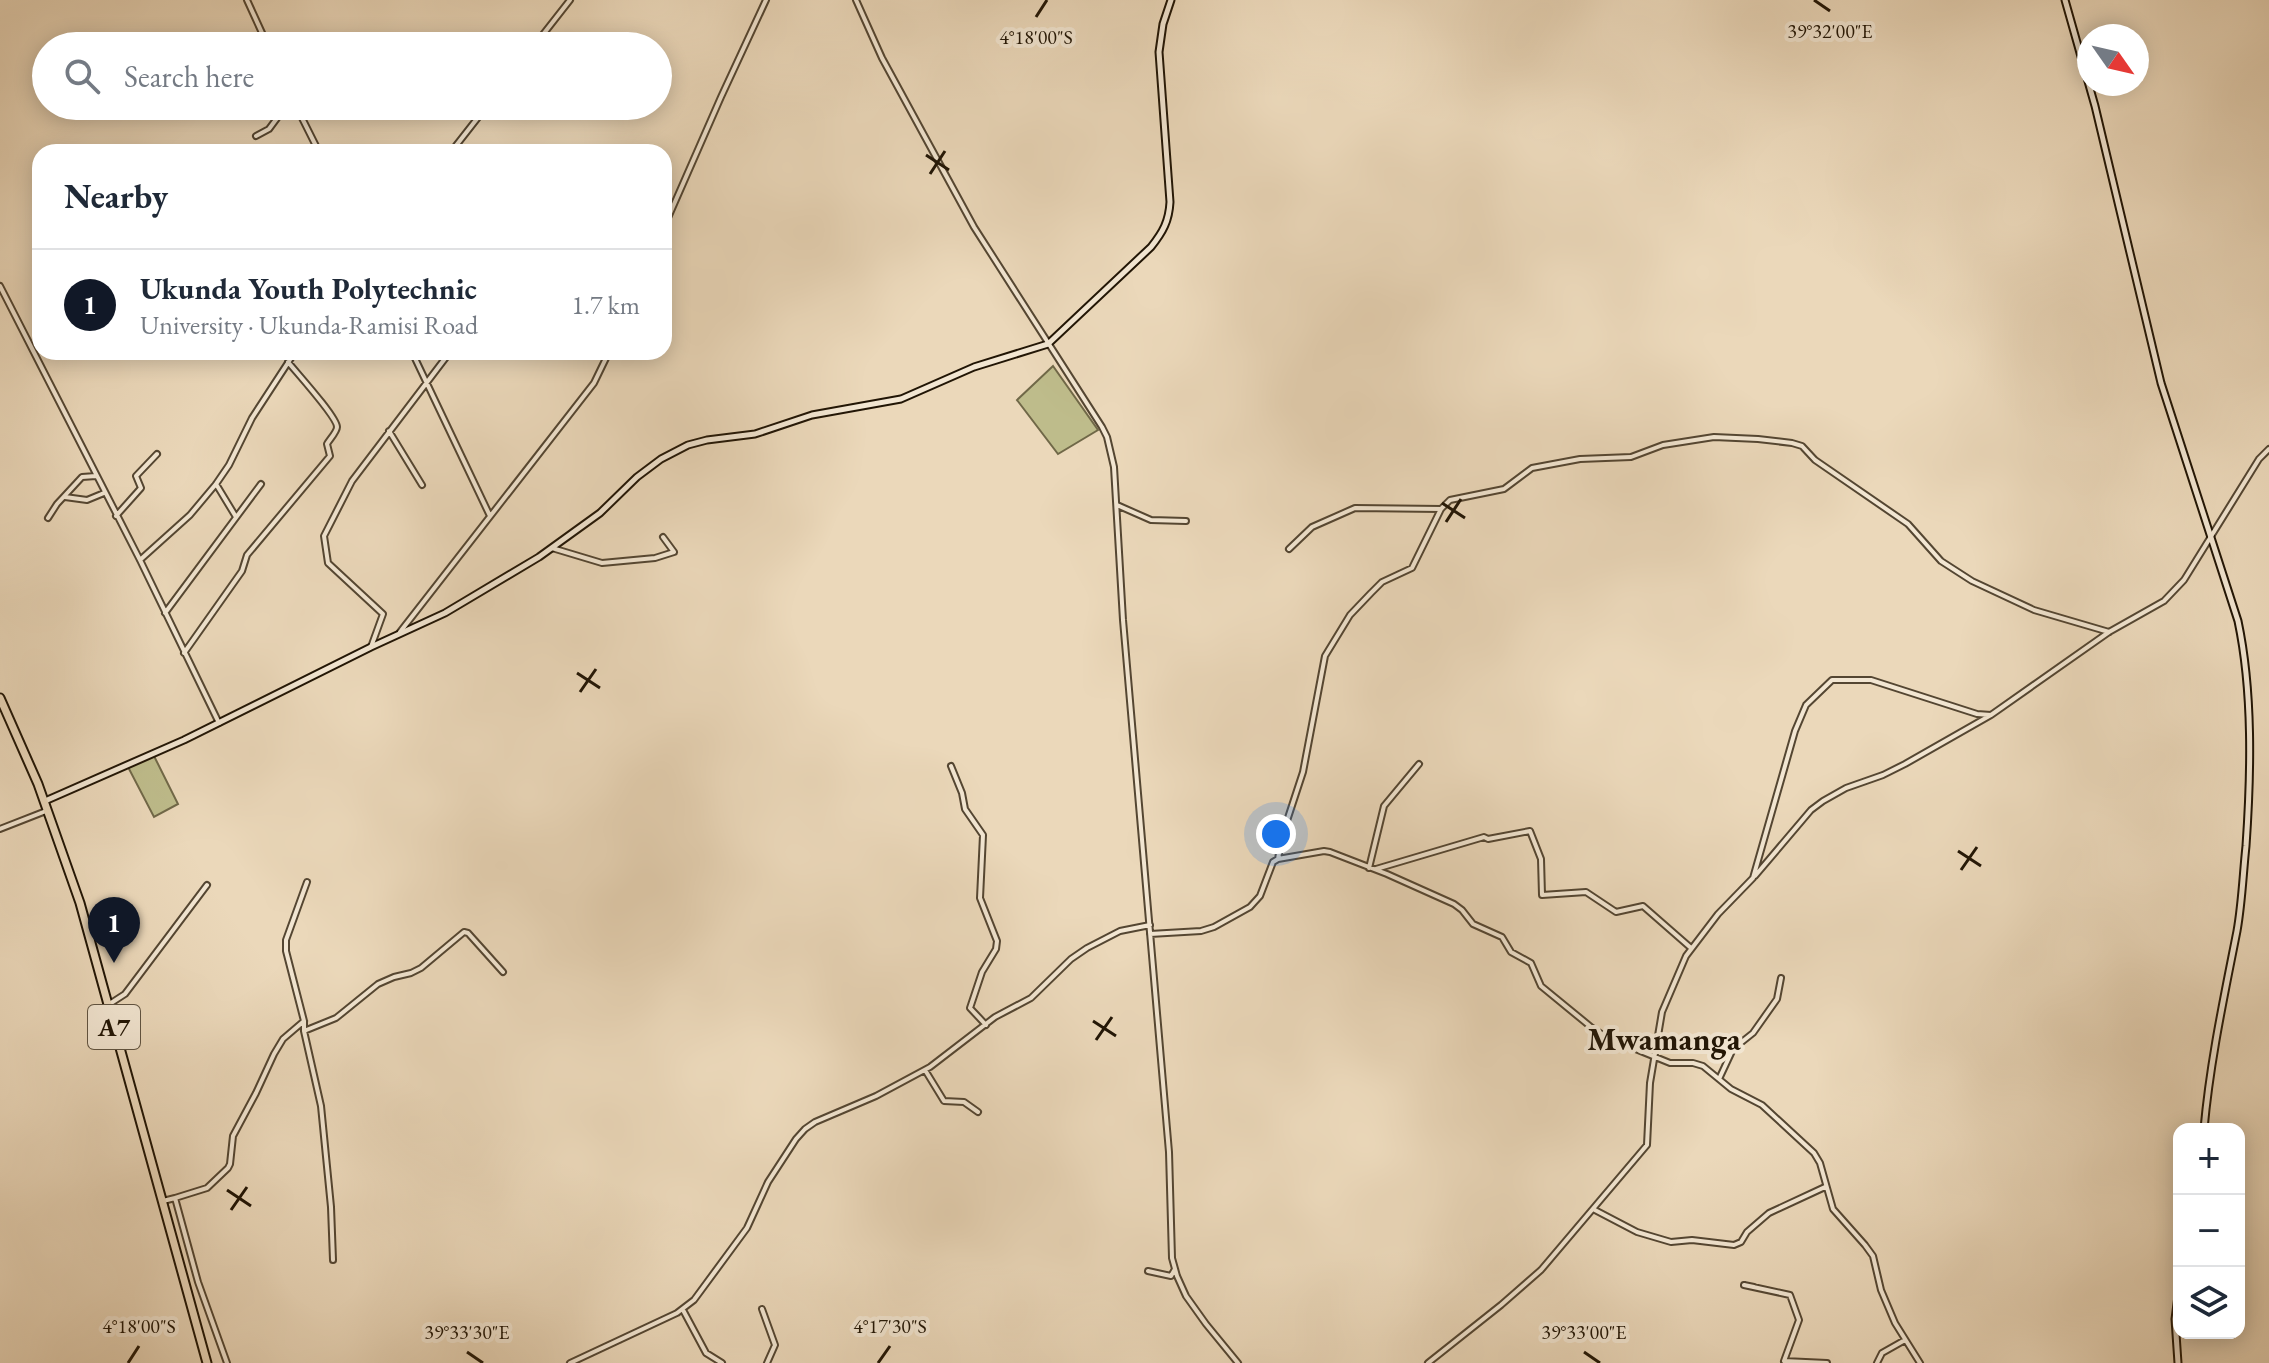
<!DOCTYPE html>
<html lang="en">
<head>
<meta charset="utf-8">
<style>
  :root { --surface:#fff; --page:#f6f6f7; --text:#1f2937; --muted:#747a83; --line:#e0e1e3; --accent:#111827 }
  body { margin:0; font-family:"EB Garamond",serif; background:var(--page); color:var(--text) }
  .controls { position:absolute; right:24px; bottom:24px; display:grid; overflow:hidden; border-radius:16px; box-shadow:0 4px 20px #0003 }
  .controls button { width:72px; height:72px; display:grid; place-items:center; padding:0; border:0; border-bottom:2px solid var(--line); background:var(--surface); color:var(--text); font:40px sans-serif }
  .compass { position:absolute; left:2077px; top:24px; width:72px; height:72px; border-radius:50%; background:var(--surface); box-shadow:0 4px 20px #0003; rotate:124deg }
  .you { position:absolute; left:1276px; top:834px; width:28px; height:28px; margin:-20px; border:6px solid #fff; border-radius:50%; background:#1a73e8; box-shadow:0 0 0 12px #1a73e833 }
  .badge { display:grid; place-items:center; width:52px; height:52px; border-radius:50%; background:var(--accent); color:#fff; font-size:26px; font-weight:700 }
  .pin { position:absolute; translate:-50% -66px; filter:drop-shadow(0 2px 4px #0008) }
  .pin::after { content:''; position:absolute; top:42px; width:28px; height:24px; background:inherit; clip-path:polygon(0 0,100% 0,50% 100%) }
  .list { margin:0; padding:0; list-style:none }
  h2 { display:flex; justify-content:space-between; align-items:center; height:104px; margin:0; padding:0 32px; font-size:34px }
  h2 small { font-size:26px; font-weight:400; color:var(--muted) }
  .list li { display:grid; grid-template-columns:52px 1fr auto; gap:24px; align-items:center; box-sizing:border-box; height:112px; padding:0 32px; border-top:2px solid var(--line) }
  .list b { display:block; font-size:30px; white-space:nowrap }
  .list p { margin:0; font-size:26px; white-space:nowrap; color:var(--muted) }
  .list em { font-size:26px; font-style:normal; color:var(--muted) }
  .icon { flex:none; width:44px; height:44px; fill:none; stroke:currentColor; stroke-width:2; stroke-linecap:round; stroke-linejoin:round }
  .map { position:relative; flex:none; width:2269px; height:1363px; overflow:hidden }
  .search { position:absolute; background:var(--surface); box-shadow:0 4px 20px #0003; left:32px; top:32px; width:640px; height:88px; display:flex; align-items:center; gap:20px; box-sizing:border-box; padding:0 28px; border-radius:44px; color:var(--muted); font-size:30px }
  .panel { position:absolute; background:var(--surface); box-shadow:0 4px 20px #0003; left:32px; top:144px; width:640px; height:216px; border-radius:24px }
  .map>svg:first-child { display:block }
  .green { fill:#bebc8b; stroke:#706848; stroke-width:2 }
  .lines { fill:none; stroke-linecap:round; stroke-linejoin:round }
  .street-casing { stroke:#544632; stroke-width:8 }
  .secondary-casing { stroke:#211505; stroke-width:9 }
  .highway-casing { stroke:#211505; stroke-width:11 }
  .street { stroke:#f2e6d2; stroke-width:4 }
  .secondary { stroke:#f2e6d2; stroke-width:5 }
  .highway { stroke:#ebd8ba; stroke-width:7 }
  .ticks { fill:none; stroke:#211505; stroke-width:3 }
  .labels { text-anchor:middle; dominant-baseline:central; stroke-width:8; stroke-linejoin:round; paint-order:stroke }
  .shield { fill:#f2e6d2; stroke:#605442; stroke-width:2 }
  .shield-label { font-size:26px; font-weight:bold; fill:#211505 }
  .quarter-label { font-size:32px; font-weight:bold; fill:#211505; stroke:#f2e6d2 }
  .ticks-label { font-size:20px; text-anchor:middle; fill:#211505; stroke:#f2e6d2; stroke-width:8; stroke-linejoin:round; paint-order:stroke }
</style>
</head>
<body>
<div class="map">
<svg width="2269" height="1363" viewBox="0 0 2269 1363">
  <rect width="100%" height="100%" fill="#ebd8ba"/>
  <filter id="stains"><feTurbulence type="fractalNoise" baseFrequency=".0025" numOctaves="4"/><feColorMatrix values="0 0 0 0 .2 0 0 0 0 .09 0 0 0 0 .02 0 0 0 .5 -.17"/></filter>
  <radialGradient id="worn" r=".72"><stop offset=".6" stop-color="#630" stop-opacity="0"/><stop offset="1" stop-color="#630" stop-opacity=".3"/></radialGradient>
  <path class="green" d="M1053,366L1098,430L1058,454L1017,400Z
    M153,754L178,804L154,817L128,767Z"/>
  <g class="lines">
    <g class="street-casing">
      <path id="street" d="M247,0L268,46
        M856,0L882,58L974,227L1102,427L1107,437L1114,467L1123,620L1169,1152L1172,1258L1177,1276L1186,1296L1206,1324L1238,1363
        M534,46L570,0
        M296,106L319,152
        M256,136L269,129L286,106
        M451,152L487,106
        M664,227L721,97L766,0
        M0,286L140,560L219,723
        M412,352L490,516
        M389,431L422,485
        M216,484L236,517
        M65,497L87,500L104,493
        M1117,505L1151,520L1186,521
        M116,516L141,488L136,476L157,454
        M48,518L57,504L82,477L96,476
        M552,548L602,563L655,558L674,552L663,537
        M1289,549L1312,527L1355,508L1441,509
        M140,560L190,515L216,484L229,465L252,418L295,352
        M165,613L261,484
        M400,632L594,383L609,352
        M371,647L383,614L328,563L324,536L352,481L450,352
        M184,653L242,571L247,555L330,456L327,444C329,440 337,432 337,427C337,417 296,372 288,362
        M951,766L962,793L965,809L983,835L980,898L997,941L996,949L982,972L970,1008L986,1025
        M0,829L46,811
        M1278,859L1282,836L1303,772L1325,656L1350,615L1371,593L1382,582L1412,568L1441,509L1450,500L1504,489L1532,468L1580,459L1631,457L1663,445L1714,437L1758,439L1792,443L1802,446L1815,460L1908,524L1941,561L1972,581L2034,610L2109,632
        M1369,868L1384,806L1419,764
        M1376,869L1484,837L1488,839L1530,831L1541,859L1542,895L1586,892L1616,912L1643,906L1691,948
        M1755,876L1811,810L1823,801L1846,788L1883,775L1905,764L1991,715
        M307,882L286,940V951L304,1021V1031L321,1106L331,1207L333,1260
        M1150,934L1201,931L1214,927L1250,907L1260,896L1273,862L1278,859L1324,851L1330,852L1387,874L1454,904L1462,910L1473,924L1502,937L1511,952L1531,963L1541,986L1591,1027L1606,1037L1670,1063H1693L1703,1066L1731,1089L1762,1105L1814,1153L1820,1163L1833,1209L1865,1245L1873,1256L1881,1290L1895,1323L1920,1363
        M108,1005L125,994L207,885
        M304,1031L336,1018L378,984L394,977L411,973L421,968L464,932L468,933L503,972
        M925,1070L944,1101L964,1102L978,1112
        M1719,1079L1733,1049L1753,1033L1777,999L1781,978
        M175,1198L207,1188L228,1168L230,1164L233,1136L256,1093L274,1054L283,1039L304,1021
        M163,1201L175,1198L198,1282L227,1363
        M1593,1209L1637,1232L1671,1242L1692,1240L1734,1245L1741,1242L1747,1232L1769,1213L1825,1187
        M1148,1271L1171,1276L1175,1269
        M1754,1287L1744,1285L1790,1295L1799,1320L1784,1361L1827,1363
        M762,1309L775,1345L767,1363
        M683,1310L706,1353L722,1363
        M570,1363L677,1313L694,1300L747,1228L768,1182L796,1139L805,1129L815,1122L876,1096L930,1067L995,1017L1031,998L1071,959L1087,948L1120,931L1150,925
        M1428,1363L1501,1305L1541,1270L1647,1145L1650,1083L1662,1012L1686,956L1718,914L1753,878L1795,731L1806,705L1832,680H1871L1977,714L1991,715L2109,632L2164,601L2184,580L2259,459L2269,449
        M1877,1363L1882,1353L1905,1340"/>
    </g>
    <g class="secondary-casing">
      <path id="secondary" d="M2065,0L2095,106L2161,383L2238,621C2253,692 2251,774 2246,846C2243,874 2242,903 2237,931C2224,997 2210,1062 2204,1129
        M45,801L184,740L371,647L445,613L539,557L600,513L637,477L661,459L688,445L707,440L755,434L812,415L901,399L974,367L1048,344L1151,247C1163,232 1169,221 1170,202L1159,52L1163,24L1171,0
        M2178,1363L2175,1319L2179,1288"/>
    </g>
    <g class="highway-casing">
      <path id="highway" d="M0,698L38,784L80,903L207,1363"/>
    </g>
    <use href="#street" class="street"/>
    <use href="#secondary" class="secondary"/>
    <use href="#highway" class="highway"/>
  </g>
  <path class="ticks" d="M1814,0L1830,11M1036,17L1047,0M926,155L949,170M930,174L945,151M1442,503L1465,518M1446,522L1461,499M577,673L600,688M580,692L596,669M1958,851L1981,866M1961,870L1977,847M1093,1021L1116,1036M1096,1040L1112,1017M227,1190L251,1206M231,1210L247,1187M467,1352L483,1363M1584,1352L1600,1363M128,1363L139,1346M878,1363L890,1346"/>
  <g class="labels">
    <rect class="shield" x="88" y="1005" width="52" height="44" rx="6"/>
    <g class="shield-label">
      <text x="114" y="1027">A7</text>
    </g>
    <g class="quarter-label">
      <text x="1664" y="1039">Mwamanga</text>
    </g>
  </g>
  <g class="ticks-label">
    <text x="1830" y="38">39°32'00"E</text>
    <text x="1036" y="44">4°18'00"S</text>
    <text x="139" y="1333">4°18'00"S</text>
    <text x="890" y="1333">4°17'30"S</text>
    <text x="467" y="1339">39°33'30"E</text>
    <text x="1584" y="1339">39°33'00"E</text>
  </g>
  <rect width="100%" height="100%" filter="url(#stains)"/>
  <rect width="100%" height="100%" fill="url(#worn)"/>
</svg>
<div class="controls">
<button>+</button>
<button>−</button>
<button><svg class="icon" aria-label="layers" viewBox="0 0 24 24"><path d="M12 4l9 5-9 5-9-5zM3 14l9 5 9-5"/></svg></button>
</div>
<svg class="compass" viewBox="-18 -18 36 36"><path d="M0-13l5 13h-10z" fill="#e53935"/><path d="M0 13l5-13h-10z" fill="#747a83"/></svg>
<div class="you"></div>
<div class="pin badge" style="left:114px;top:963px">1</div>
<div class="search"><svg class="icon" aria-label="search" viewBox="0 0 24 24"><circle cx="10" cy="10" r="6"/><path d="M15 15l6 6"/></svg>Search here</div>
<section class="panel">
<h2>Nearby<small></small></h2>
<ul class="list">
<li><span class="badge">1</span><div><b>Ukunda Youth Polytechnic</b><p>University · Ukunda-Ramisi Road</p></div><em>1.7 km</em></li>
</ul>
</section>
</div>
</body>
</html>
